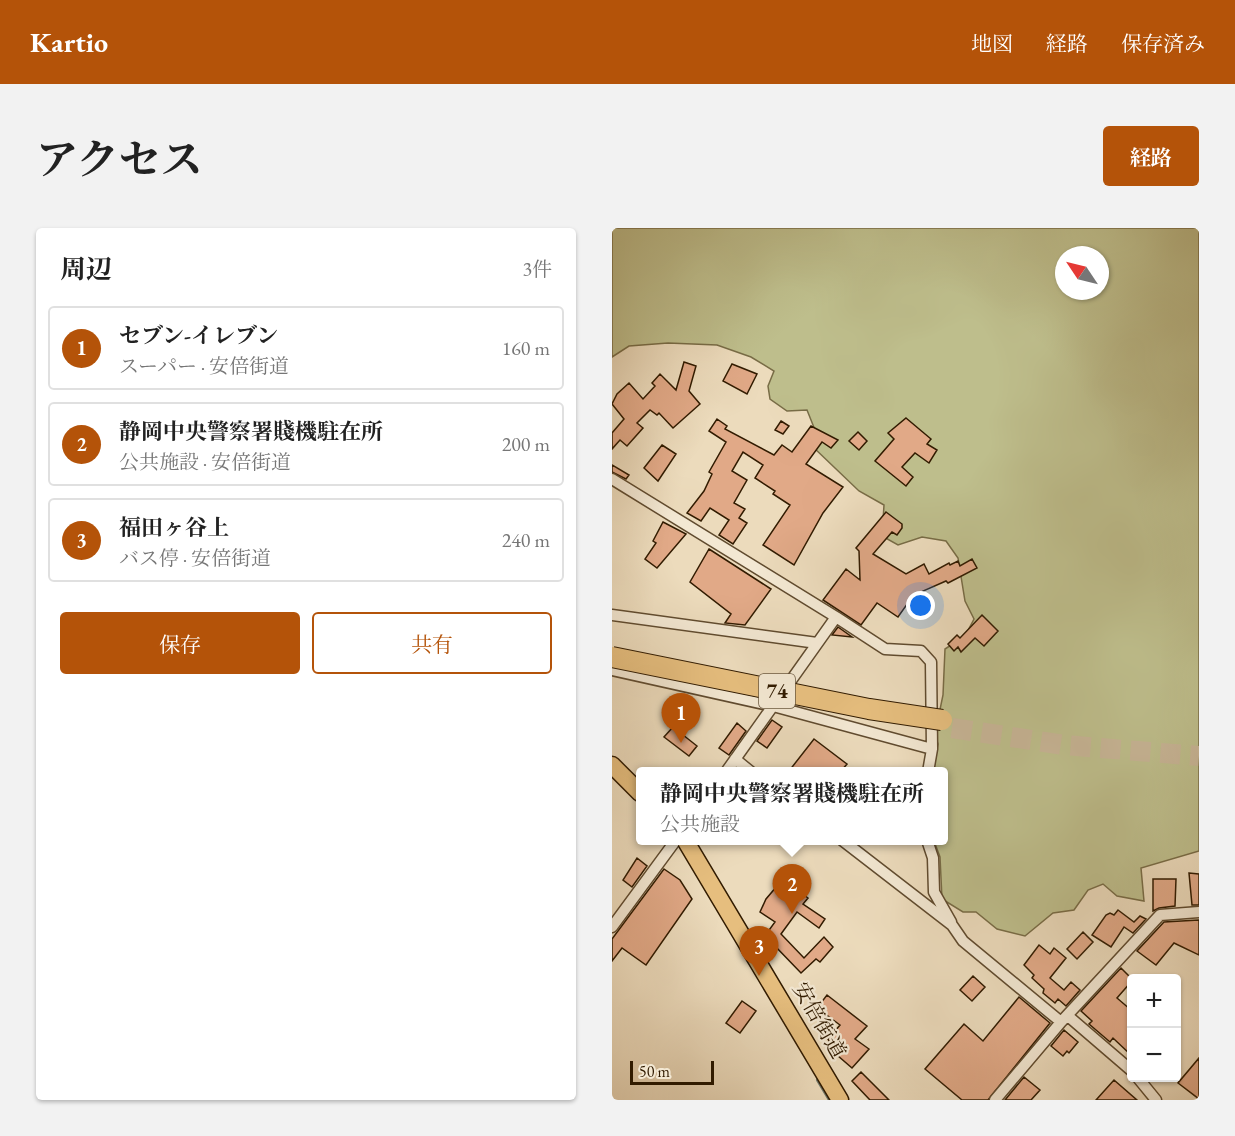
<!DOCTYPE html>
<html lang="ja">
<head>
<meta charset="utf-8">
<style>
  :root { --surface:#fff; --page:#f2f2f2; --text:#222; --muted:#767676; --line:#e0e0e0; --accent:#b45309 }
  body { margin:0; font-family:"EB Garamond","Noto Serif JP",serif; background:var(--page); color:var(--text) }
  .controls { position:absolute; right:18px; bottom:18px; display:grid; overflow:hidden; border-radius:6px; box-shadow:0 2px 4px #0004 }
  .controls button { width:54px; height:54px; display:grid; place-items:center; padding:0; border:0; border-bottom:2px solid var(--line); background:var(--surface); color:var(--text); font:30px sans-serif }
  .compass { position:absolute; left:443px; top:18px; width:54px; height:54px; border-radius:50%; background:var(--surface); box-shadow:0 2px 4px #0004; rotate:305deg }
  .scale { position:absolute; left:18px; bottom:15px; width:84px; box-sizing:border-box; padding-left:6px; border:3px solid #311b00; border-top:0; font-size:16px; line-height:21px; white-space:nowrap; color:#311b00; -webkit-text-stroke:4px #f3e8d3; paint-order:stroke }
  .you { position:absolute; left:309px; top:378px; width:21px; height:21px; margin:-15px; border:4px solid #fff; border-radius:50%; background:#1a73e8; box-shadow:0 0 0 9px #1a73e833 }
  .badge { display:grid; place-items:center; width:39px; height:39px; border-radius:50%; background:var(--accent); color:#fff; font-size:20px; font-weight:700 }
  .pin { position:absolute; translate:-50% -50px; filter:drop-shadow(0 2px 3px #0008) }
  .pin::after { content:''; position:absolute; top:32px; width:21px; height:18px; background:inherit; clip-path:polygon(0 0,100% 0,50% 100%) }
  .popup { position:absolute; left:24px; top:539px; width:312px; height:78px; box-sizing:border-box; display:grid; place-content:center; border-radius:6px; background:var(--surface); filter:drop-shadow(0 2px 4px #0005); font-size:20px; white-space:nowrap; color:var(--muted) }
  .popup b { font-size:22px; color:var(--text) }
  .popup::after { content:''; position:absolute; left:50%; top:100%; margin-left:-12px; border:12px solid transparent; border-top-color:var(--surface) }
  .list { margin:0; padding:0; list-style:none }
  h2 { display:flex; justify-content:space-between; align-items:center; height:78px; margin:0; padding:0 24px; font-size:26px }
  h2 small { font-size:20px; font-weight:400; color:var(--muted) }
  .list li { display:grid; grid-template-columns:39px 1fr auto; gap:18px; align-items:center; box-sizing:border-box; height:84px; margin:0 12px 12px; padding:0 12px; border:2px solid var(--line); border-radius:6px }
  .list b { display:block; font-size:22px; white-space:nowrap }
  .list p { margin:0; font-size:20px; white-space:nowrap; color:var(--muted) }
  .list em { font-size:20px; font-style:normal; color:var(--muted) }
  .actions { display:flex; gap:12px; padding:18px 24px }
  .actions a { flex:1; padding:14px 0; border:2px solid var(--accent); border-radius:6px; text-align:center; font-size:21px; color:var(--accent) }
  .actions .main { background:var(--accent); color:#fff }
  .map { position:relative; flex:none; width:587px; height:872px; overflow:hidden; border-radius:6px }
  header { display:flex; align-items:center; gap:36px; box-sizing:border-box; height:84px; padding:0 30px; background:var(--accent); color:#fff }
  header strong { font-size:28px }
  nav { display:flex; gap:33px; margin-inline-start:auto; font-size:21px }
  .intro { display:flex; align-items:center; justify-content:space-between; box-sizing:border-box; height:144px; padding:0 36px }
  h1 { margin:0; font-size:42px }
  .button { padding:15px 27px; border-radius:6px; background:var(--accent); color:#fff; font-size:21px; font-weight:700 }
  main { display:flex; gap:36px; padding:0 36px }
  aside { flex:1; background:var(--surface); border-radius:6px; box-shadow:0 2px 4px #0004 }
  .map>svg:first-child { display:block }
  .green { fill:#bebe8c; stroke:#786c46; stroke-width:1.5; fill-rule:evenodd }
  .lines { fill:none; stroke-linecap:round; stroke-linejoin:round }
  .stream { stroke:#707a6e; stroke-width:4 }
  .building { fill:#e1a987; stroke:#311b00; stroke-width:1.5 }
  .highway-tunnel { stroke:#c7b596; stroke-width:20; stroke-dasharray:20 10; stroke-linecap:butt }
  .street-casing { stroke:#604b2f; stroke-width:13 }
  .primary-casing { stroke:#311b00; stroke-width:19 }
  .street { stroke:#f3e8d3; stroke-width:10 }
  .primary { stroke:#e6be7e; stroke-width:16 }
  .highway-bridge-casing { stroke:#311b00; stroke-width:22; stroke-linecap:butt }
  .highway-bridge { stroke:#e6be7e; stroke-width:20 }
  .labels { text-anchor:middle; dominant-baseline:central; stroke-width:4.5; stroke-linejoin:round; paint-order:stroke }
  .shield { fill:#f3e8d3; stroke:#6b583f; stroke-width:1.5 }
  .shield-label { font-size:20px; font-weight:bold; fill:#311b00 }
  .street-label { font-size:21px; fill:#311b00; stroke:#f3e8d3 }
</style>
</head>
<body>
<header>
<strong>Kartio</strong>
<nav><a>地図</a><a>経路</a><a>保存済み</a></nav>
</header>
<div class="intro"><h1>アクセス</h1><a class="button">経路</a></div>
<main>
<aside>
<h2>周辺<small>3件</small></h2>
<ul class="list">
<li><span class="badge">1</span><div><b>セブン-イレブン</b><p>スーパー · 安倍街道</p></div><em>160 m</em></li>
<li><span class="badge">2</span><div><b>静岡中央警察署賤機駐在所</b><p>公共施設 · 安倍街道</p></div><em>200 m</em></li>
<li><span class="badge">3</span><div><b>福田ヶ谷上</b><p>バス停 · 安倍街道</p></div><em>240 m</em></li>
</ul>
<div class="actions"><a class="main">保存</a><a>共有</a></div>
</aside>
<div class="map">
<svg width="587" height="872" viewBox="0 0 587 872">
  <rect width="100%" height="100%" fill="#ecdbbc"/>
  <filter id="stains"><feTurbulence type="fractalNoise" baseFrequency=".00333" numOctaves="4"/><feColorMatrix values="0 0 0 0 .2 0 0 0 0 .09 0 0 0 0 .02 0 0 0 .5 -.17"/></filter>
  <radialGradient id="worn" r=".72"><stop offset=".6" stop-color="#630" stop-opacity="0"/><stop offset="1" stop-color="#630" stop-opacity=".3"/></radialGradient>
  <path class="green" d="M0,0H587V623L529,640L532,673L505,668L491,656L476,662L462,682L441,685L413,708L385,701L364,684H351L330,671L328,629L322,613L332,612V544L321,543L326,516L323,506L331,467L333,421L353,408L362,391L353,373L346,330L334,313L310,309L286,317L270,308L272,277L247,263L200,218L203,202L195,182L175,183L158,171L156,158L162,143L139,129L105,117L56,115L17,118L0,129ZM452,27H488V63H452Z"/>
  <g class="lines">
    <path class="stream" d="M206,852L218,872"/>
  </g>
  <path class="building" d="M72,134L84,138L77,163L88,176L61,200L47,185L45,187L38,182L25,195L31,200L15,218L8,212L0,221V205L12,191L0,176L5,166L17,155L31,171L43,158L40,155L48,146L64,162Z
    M120,136L145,146L135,166L111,153Z
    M294,190L319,211L315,216L325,222L317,235L303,225L290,239L301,249L294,258L263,233L282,211L276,205Z
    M105,191L115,198L113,201L162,227L170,217L180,224L199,198L226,212L219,220L210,214L194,236L231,259L211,285L182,337L151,317L178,277L161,266L163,263L143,250L151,237L131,224L120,243L135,252L122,275L133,281L127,290L135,295L121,316L107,307L117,292L98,280L89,293L75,285L92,263L100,246L97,244L114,214L97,203Z
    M169,193L177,198L171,206L163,202Z
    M246,204L255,213L247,222L237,213Z
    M50,217L64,226L46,253L32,240Z
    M0,237L17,247L14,251L0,244Z
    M274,284L290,296V300L285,307L280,304L261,326L294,346L312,336L317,346L337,335L338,337L346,333L348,338L360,331L365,340L336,355L334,353L311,363L314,369L306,373L303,365L286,389L265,375L249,397L211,372L234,341L248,352L247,323L244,320Z
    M51,294L74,306L45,340L33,331L44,315L41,313Z
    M97,321L159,361L133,397L113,395L119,386L78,354Z
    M370,387L386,403L372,418L363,410L349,424L346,419L342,423L336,416L345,407L348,410Z
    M226,399L240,409L220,407Z
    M160,492L170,499L155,520L145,513Z
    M125,495L134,503L117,527L107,520Z
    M61,499L85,518L77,528L52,509Z
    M202,511L235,536L229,543H177Z
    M25,630L35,638L20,659L11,652Z
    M52,641L68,652L80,671L34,737L10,720L0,733V711Z
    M577,645L587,646V677H580Z
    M171,651L196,670L191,676L213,691L207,700L185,684L169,706L192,730L212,709L221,719L208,734L204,731L189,745L161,716L159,719L152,714L155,710L152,709L163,694L148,684L154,671Z
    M541,651H564L563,678L547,680L541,683Z
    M506,682L522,694L528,688L534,691L521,705L512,699L499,719L480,707L494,687L498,685L502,687Z
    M587,692V727L562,715L544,737L525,723L552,694Z
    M471,704L481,714L465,731L455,721Z
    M427,717L438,726L442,720L454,730L438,750L452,762L459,754L468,762L454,778L446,771L443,775L431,765L432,761L420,750L422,747L412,737Z
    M509,740L519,750V754L505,770L519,782V827L501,810L498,814L477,796L480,793L469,783Z
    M361,748L373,759L360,773L348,762Z
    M215,767L255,798L243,811L257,821L240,840L225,827L216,811L228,797L205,780Z
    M407,769L438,795L376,872H350L313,841L352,796L371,813Z
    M130,773L144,783L128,805L114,795Z
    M452,802L466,814L457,825L455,823L451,828L439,818Z
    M587,830V871L566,855Z
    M249,844L277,872H258L240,853Z
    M412,849L428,862L419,872H393Z
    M502,852L525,872H484Z"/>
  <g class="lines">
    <path class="highway-tunnel" d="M340,500L452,517L587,528"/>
    <g class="street-casing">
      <path id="street" d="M0,251L224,389L114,544
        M0,387L205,415
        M224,389L273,421L309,423L319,434L320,521L316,544
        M0,442L161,478L320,521
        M123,531L139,544
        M230,612L340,697L351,713L449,794
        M315,612L321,630L322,664L339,694
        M0,699L64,612
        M456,788L520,843
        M526,850L544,872
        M383,872L449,794L548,687L587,684"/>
    </g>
    <g class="primary-casing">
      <path id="primary" d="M0,537L28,565
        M73,612L228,872"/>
    </g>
    <use href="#street" class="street"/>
    <use href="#primary" class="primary"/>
    <g class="highway-bridge-casing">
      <path id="highway-bridge" d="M0,429L257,481L330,492"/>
    </g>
    <use href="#highway-bridge" class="highway-bridge"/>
  </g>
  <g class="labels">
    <rect class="shield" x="147" y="446" width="36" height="34" rx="4.5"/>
    <g class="shield-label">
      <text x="165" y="463">74</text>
    </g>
    <g class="street-label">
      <text transform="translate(208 792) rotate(60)">安倍街道</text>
    </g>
  </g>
  <rect width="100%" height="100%" filter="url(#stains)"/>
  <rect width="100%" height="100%" fill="url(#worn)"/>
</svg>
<div class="controls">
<button>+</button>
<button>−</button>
</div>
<svg class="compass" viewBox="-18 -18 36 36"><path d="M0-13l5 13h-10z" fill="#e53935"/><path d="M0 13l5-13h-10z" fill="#767676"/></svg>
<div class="scale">50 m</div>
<div class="you"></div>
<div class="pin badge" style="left:69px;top:515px">1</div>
<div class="pin badge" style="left:180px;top:686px">2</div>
<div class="popup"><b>静岡中央警察署賤機駐在所</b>公共施設</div>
<div class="pin badge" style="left:147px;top:748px">3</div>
</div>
</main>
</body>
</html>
